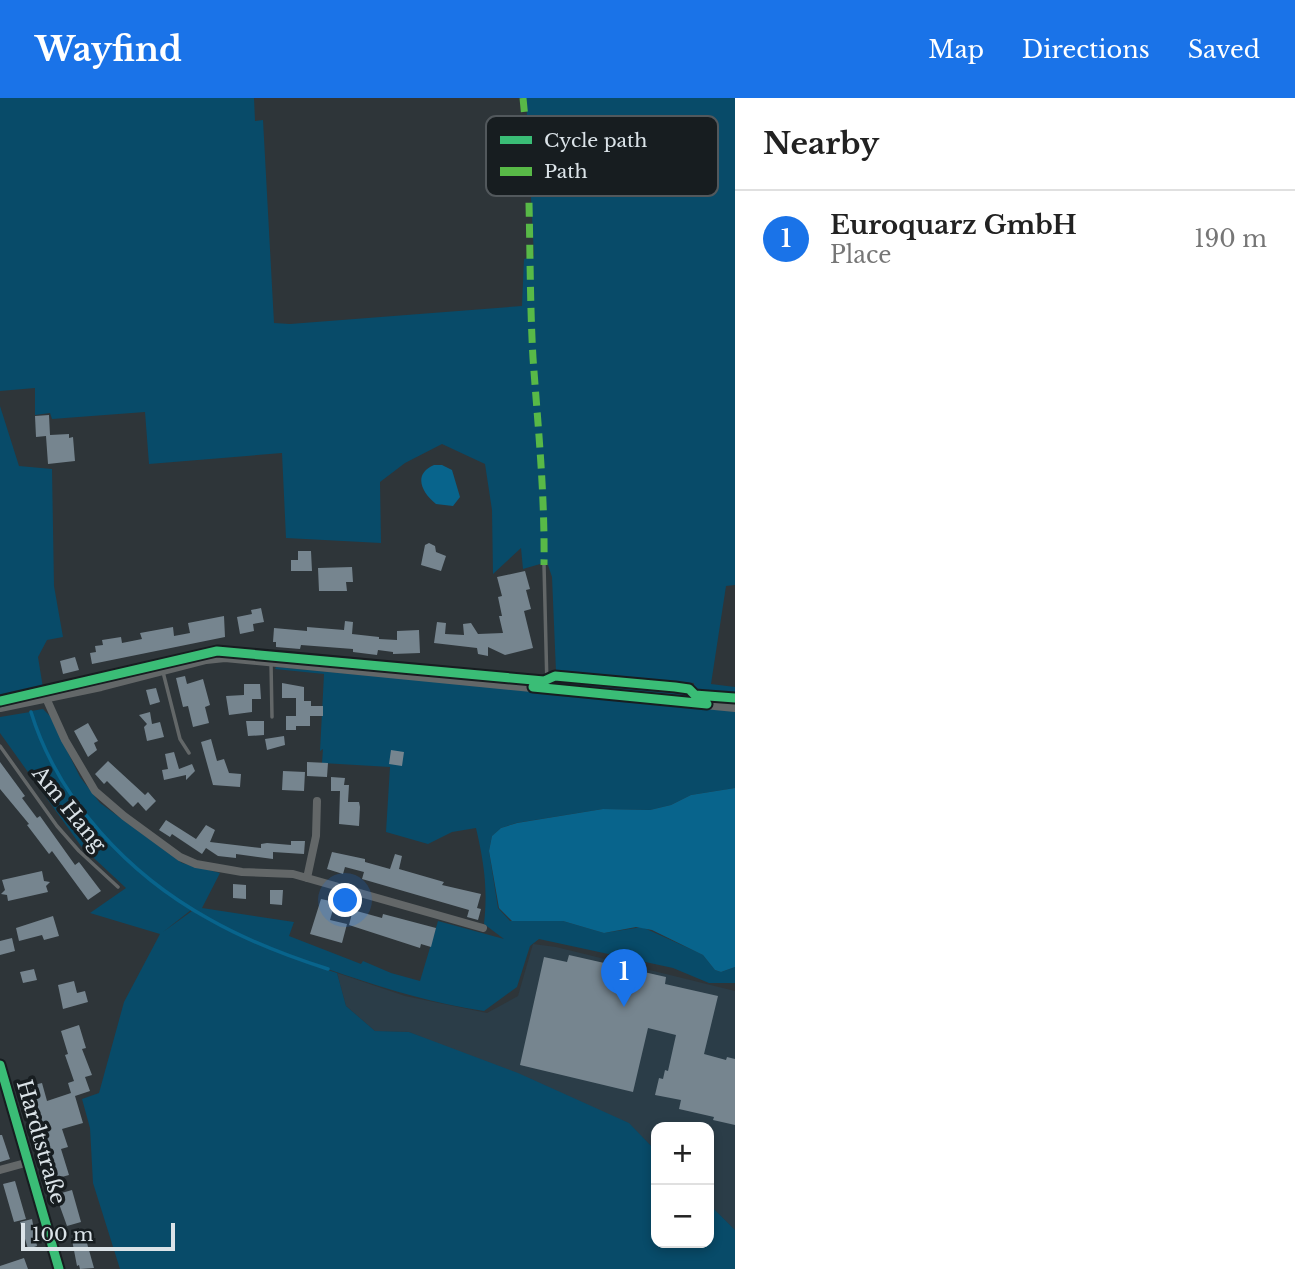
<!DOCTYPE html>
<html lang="en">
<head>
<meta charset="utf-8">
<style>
  :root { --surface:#fff; --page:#f6f6f6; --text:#222; --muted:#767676; --line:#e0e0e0; --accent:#1a73e8 }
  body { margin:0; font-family:"Libre Baskerville",serif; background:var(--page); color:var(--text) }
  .controls { position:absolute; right:21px; bottom:21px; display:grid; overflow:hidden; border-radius:14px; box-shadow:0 4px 10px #0003 }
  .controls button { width:63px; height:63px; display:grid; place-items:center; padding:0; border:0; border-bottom:2px solid var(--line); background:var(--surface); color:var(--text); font:35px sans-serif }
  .scale { position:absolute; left:21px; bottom:18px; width:154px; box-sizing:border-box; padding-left:7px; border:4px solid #dbe3e8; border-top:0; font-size:19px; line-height:24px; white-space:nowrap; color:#dbe3e8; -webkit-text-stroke:5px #171d20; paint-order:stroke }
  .you { position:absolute; left:346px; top:803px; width:24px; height:24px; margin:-18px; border:5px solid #fff; border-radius:50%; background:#1a73e8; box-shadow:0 0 0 10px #1a73e833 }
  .badge { display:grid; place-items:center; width:46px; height:46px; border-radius:50%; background:var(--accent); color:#fff; font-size:23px; font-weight:700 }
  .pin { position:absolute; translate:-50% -58px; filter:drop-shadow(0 2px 4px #0008) }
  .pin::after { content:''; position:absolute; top:37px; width:24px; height:21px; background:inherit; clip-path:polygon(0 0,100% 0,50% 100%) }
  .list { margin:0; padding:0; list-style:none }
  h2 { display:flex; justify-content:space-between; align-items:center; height:91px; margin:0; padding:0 28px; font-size:30px }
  h2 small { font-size:23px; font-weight:400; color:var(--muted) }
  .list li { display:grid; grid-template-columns:46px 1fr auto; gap:21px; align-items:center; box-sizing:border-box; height:98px; padding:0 28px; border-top:2px solid var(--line) }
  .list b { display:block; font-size:26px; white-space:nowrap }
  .list p { margin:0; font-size:23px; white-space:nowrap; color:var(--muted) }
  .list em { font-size:23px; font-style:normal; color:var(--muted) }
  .map { position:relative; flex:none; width:735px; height:1171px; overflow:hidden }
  header { display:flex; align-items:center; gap:42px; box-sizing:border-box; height:98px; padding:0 35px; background:var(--accent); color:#fff }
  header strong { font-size:33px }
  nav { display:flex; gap:38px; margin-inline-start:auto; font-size:24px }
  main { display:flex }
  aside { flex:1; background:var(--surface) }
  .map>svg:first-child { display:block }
  .built { fill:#2b3d48 }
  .green { fill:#084b69 }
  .water { fill:#08648c }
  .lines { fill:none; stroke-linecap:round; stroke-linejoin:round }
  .stream { stroke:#08648c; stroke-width:3.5 }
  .building { fill:#76858f }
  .service { stroke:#636768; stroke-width:3.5 }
  .minor { stroke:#636768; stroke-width:8 }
  .tertiary { stroke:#636768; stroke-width:10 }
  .quiet { stroke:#58b947; stroke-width:7; stroke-dasharray:14 7; stroke-linecap:butt }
  .cycleway-casing { stroke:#171d20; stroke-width:13 }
  .cycleway { stroke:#3abd76; stroke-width:9 }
  .labels { text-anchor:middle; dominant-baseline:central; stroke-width:7; stroke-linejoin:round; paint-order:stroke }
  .street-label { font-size:21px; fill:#dbe3e8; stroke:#171d20 }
  .key { fill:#171d20; stroke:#52585c; stroke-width:2 }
  .key-label { font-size:19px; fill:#dbe3e8 }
</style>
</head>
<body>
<header>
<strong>Wayfind</strong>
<nav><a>Map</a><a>Directions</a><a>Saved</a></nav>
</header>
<main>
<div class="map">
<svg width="735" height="1171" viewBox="0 0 735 1171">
  <rect width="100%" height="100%" fill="#2e3539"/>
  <path class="built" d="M533,846L556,849L735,893V1132L709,1106V1029H656V1053L628,1025L409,934L375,933L346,908L337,875L405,898L487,915L518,898Z"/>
  <path class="green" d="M0,0H254L255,23L263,22L274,225L290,226L522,208L524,161L534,158L526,0H735V487L726,488L711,586L735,589V603L693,599L694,585L556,574L552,479L547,464L523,471L521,450L493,476L492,412L485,366L442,346L405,365L380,384L381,445L286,440L282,355L149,366L145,314L52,321L50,315L35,317V290L0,293Z
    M0,308L19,368L52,371L54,488L63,539L47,542L38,559L43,590L0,597Z
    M276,569L735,611V690L691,697L671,707L650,712L603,711L516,725L501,730L492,738L489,753L498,810L510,823H563L604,835L642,829L695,853L703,857L715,872L721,874L735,869V885H709L673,870L539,841L530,848L517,889L484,913C436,906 390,892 345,877C296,860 247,842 202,817C128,775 56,696 31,613L43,611L50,618L80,679L100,705L182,765L220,775L202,810L294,824L289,838L361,866L363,863L391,875L420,883L438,823L504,841L484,826C488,790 484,765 476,730L452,734L428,746L386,734L390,669L322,665L323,651L320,653L324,576L275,571Z
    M562,580L685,592L689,596L688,599L559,587Z
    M30,614C55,698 120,763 191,812L163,834L192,813C240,840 285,858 337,875L346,908L375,933L409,934L518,975L629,1025L656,1053V1145H709V1106L735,1132V1171H120L93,1085L90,1030L82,1001L99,995L124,904L160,836L90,815L126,790L81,748L0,635V619Z"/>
  <path class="water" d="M434,367H442L452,372L460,399L453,408L436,406C421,394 413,376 434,367Z
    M735,690V869L721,874L715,872L703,857L652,832L636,829L604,835L563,823H512L499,810L489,753L492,738L501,730L517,725L603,711L650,712L671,707L691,697Z"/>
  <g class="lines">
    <path class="stream" d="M31,614C58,702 129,777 209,821C246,842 287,858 328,871"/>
  </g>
  <path class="building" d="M49,317L50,337L69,336V340L73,339L75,363L48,366L46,338L36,339L35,318Z
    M429,445L435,448L436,454L446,458L441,473L421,467L425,447Z
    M298,453H311L312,473H291V462H298Z
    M352,469L353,484H346L347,493H319L318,470Z
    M525,473L530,491L526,492L531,511L524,513L533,550L505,557L488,549V558L478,556L477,550L434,545L437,524L446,525L445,536L464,537L463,526L471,525L478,536L503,535L499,518H502L498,499L502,498L497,479Z
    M261,510L264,524L253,526L254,533L240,536L237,519L252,516L251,512Z
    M224,518L225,539L92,566L90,555L96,554L95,548L103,547L102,542L121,539L122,545L142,541L140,535L173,529L174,538L190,535L188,525Z
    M345,523L353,524L352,536L379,539V541L397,542V533L419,532L420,555L393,556V554L378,552L377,557L353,554V551L301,547L300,551L276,549V544H273L274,530L307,533V529L344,532Z
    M75,559L79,572L63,576L60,563Z
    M185,578L187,586L203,581L210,607L205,609L209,625L193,629L188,608L183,609L176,580Z
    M282,585L304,589V603H311V608H323V618H310V628H296V632H286V618H296V600H282Z
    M244,586H260L261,601H252V614L229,617L226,598L244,597Z
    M156,590L160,604L150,607L146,592Z
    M150,614L152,626L160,624L164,639L147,643L144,629L147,626L139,617Z
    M246,623H264V637L248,638Z
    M88,625L98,643L94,645L97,652L88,659L74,633Z
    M284,638L285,647L267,652L265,641Z
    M211,641L217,663L224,661L229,675L241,676L240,689L213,687L201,644Z
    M391,652L404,654L402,668L389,666Z
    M174,654L179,671L192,666L195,673L186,682V677L164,682L162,672L168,671L165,656Z
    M108,663L145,697L148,694L156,703L146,713L138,704L133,709L107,683L104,686L95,676Z
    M0,664L25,698L22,700L37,720L40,718L75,767L79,764L101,793L88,802L52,753L49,756L27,727L29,726L0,691Z
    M307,664L328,665L327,679L307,678Z
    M283,673L305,674L304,693L282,692Z
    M331,679L345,680L344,687H349L348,704H359L360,709L359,728L339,726L340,693H331Z
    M166,722L196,741L206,727L215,732L210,744L261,750V746L267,745L291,747V743H305L304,756L273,754V761L236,756V760L218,758L206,750L202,756L172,736L170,739L159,732Z
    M332,754L365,761V764L390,771L395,756L402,758L399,771L444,784L442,787L481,796L477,810L481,811L478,822L467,819L469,812L362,781L364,774L345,769L343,776L327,771Z
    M42,773L44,783L50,784L46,788L48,794L8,803L7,797L1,796L5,792L2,782Z
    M233,786L246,787V801L233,800Z
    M270,792H283L282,807L270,806Z
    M321,801L335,804L330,822L347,826L342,845L310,836Z
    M353,812L382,820L383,816L436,830L431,849L421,846L420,850L349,827Z
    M53,818L59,838L44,842L42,837L19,843L16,830Z
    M12,840L15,853L0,857V843Z
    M569,857L666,879L665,886L718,898L704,956L726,962L727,959L735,961V1027L713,1022L714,1019L679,1011L681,1002L655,997L659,980L663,981L665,972L668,973L676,937L648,930L633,994L520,967L544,859L567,864Z
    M34,871L37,882L23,885L20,874Z
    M74,883L77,895L85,893L88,904L63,911L58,887Z
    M79,927L86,950L82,951L92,977L85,979L90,993L75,998L83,1025L62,1031L68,1049L61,1051L69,1077L51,1082L45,1060L52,1058L47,1040L41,1042L38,1037L25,989L42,985L47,1003L71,995L68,985L74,983L65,957L68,956L61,933Z
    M0,1037H2L10,1061L0,1064Z
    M15,1083L26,1121L14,1124L3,1086Z
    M72,1092L81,1124L67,1128L58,1103H60L58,1096Z
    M32,1121L37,1148L28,1151L20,1124Z
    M85,1138L94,1170L80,1171L79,1167L77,1168L72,1142Z
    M24,1160L28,1171H0V1168Z"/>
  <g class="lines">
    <path class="service" d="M544,467L547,589
      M271,565L272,619
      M163,574L180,641L189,655
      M0,648L57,728L79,753L118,789"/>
    <path class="minor" d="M46,600L65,642L95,693L124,718L180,759L196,766L242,774L293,776L483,830
      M307,780L316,738L317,703
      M0,967L59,1171
      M0,1072L29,1064"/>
    <path class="tertiary" d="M0,609L101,588L206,561L225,559L735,609"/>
    <path class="quiet" d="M523,0C532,86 528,174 533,260C538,329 545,397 544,467"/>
    <g class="cycleway-casing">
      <path id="cycleway" d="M533,589L707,606
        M0,603L217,553L544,583L555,578L675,589L689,591L695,597L735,600
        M0,967L59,1171"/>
    </g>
    <use href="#cycleway" class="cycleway"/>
  </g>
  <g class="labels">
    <g class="street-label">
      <text transform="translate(69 711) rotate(51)">Am Hang</text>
      <text transform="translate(41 1044) rotate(74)">Hardtstraße</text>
    </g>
  </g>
  <rect x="486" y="18" width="232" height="80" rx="10" class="key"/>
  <rect x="500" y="38" width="32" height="8" fill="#3abd76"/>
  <rect x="500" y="69" width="32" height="9" fill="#58b947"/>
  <g class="key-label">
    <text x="544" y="49">Cycle path</text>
    <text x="544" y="80">Path</text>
  </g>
</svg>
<div class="controls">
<button>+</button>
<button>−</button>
</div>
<div class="scale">100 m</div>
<div class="you"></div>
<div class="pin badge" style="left:624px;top:909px">1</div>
</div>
<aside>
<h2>Nearby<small></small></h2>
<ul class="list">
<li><span class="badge">1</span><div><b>Euroquarz GmbH</b><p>Place</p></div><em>190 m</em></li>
</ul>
</aside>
</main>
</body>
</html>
